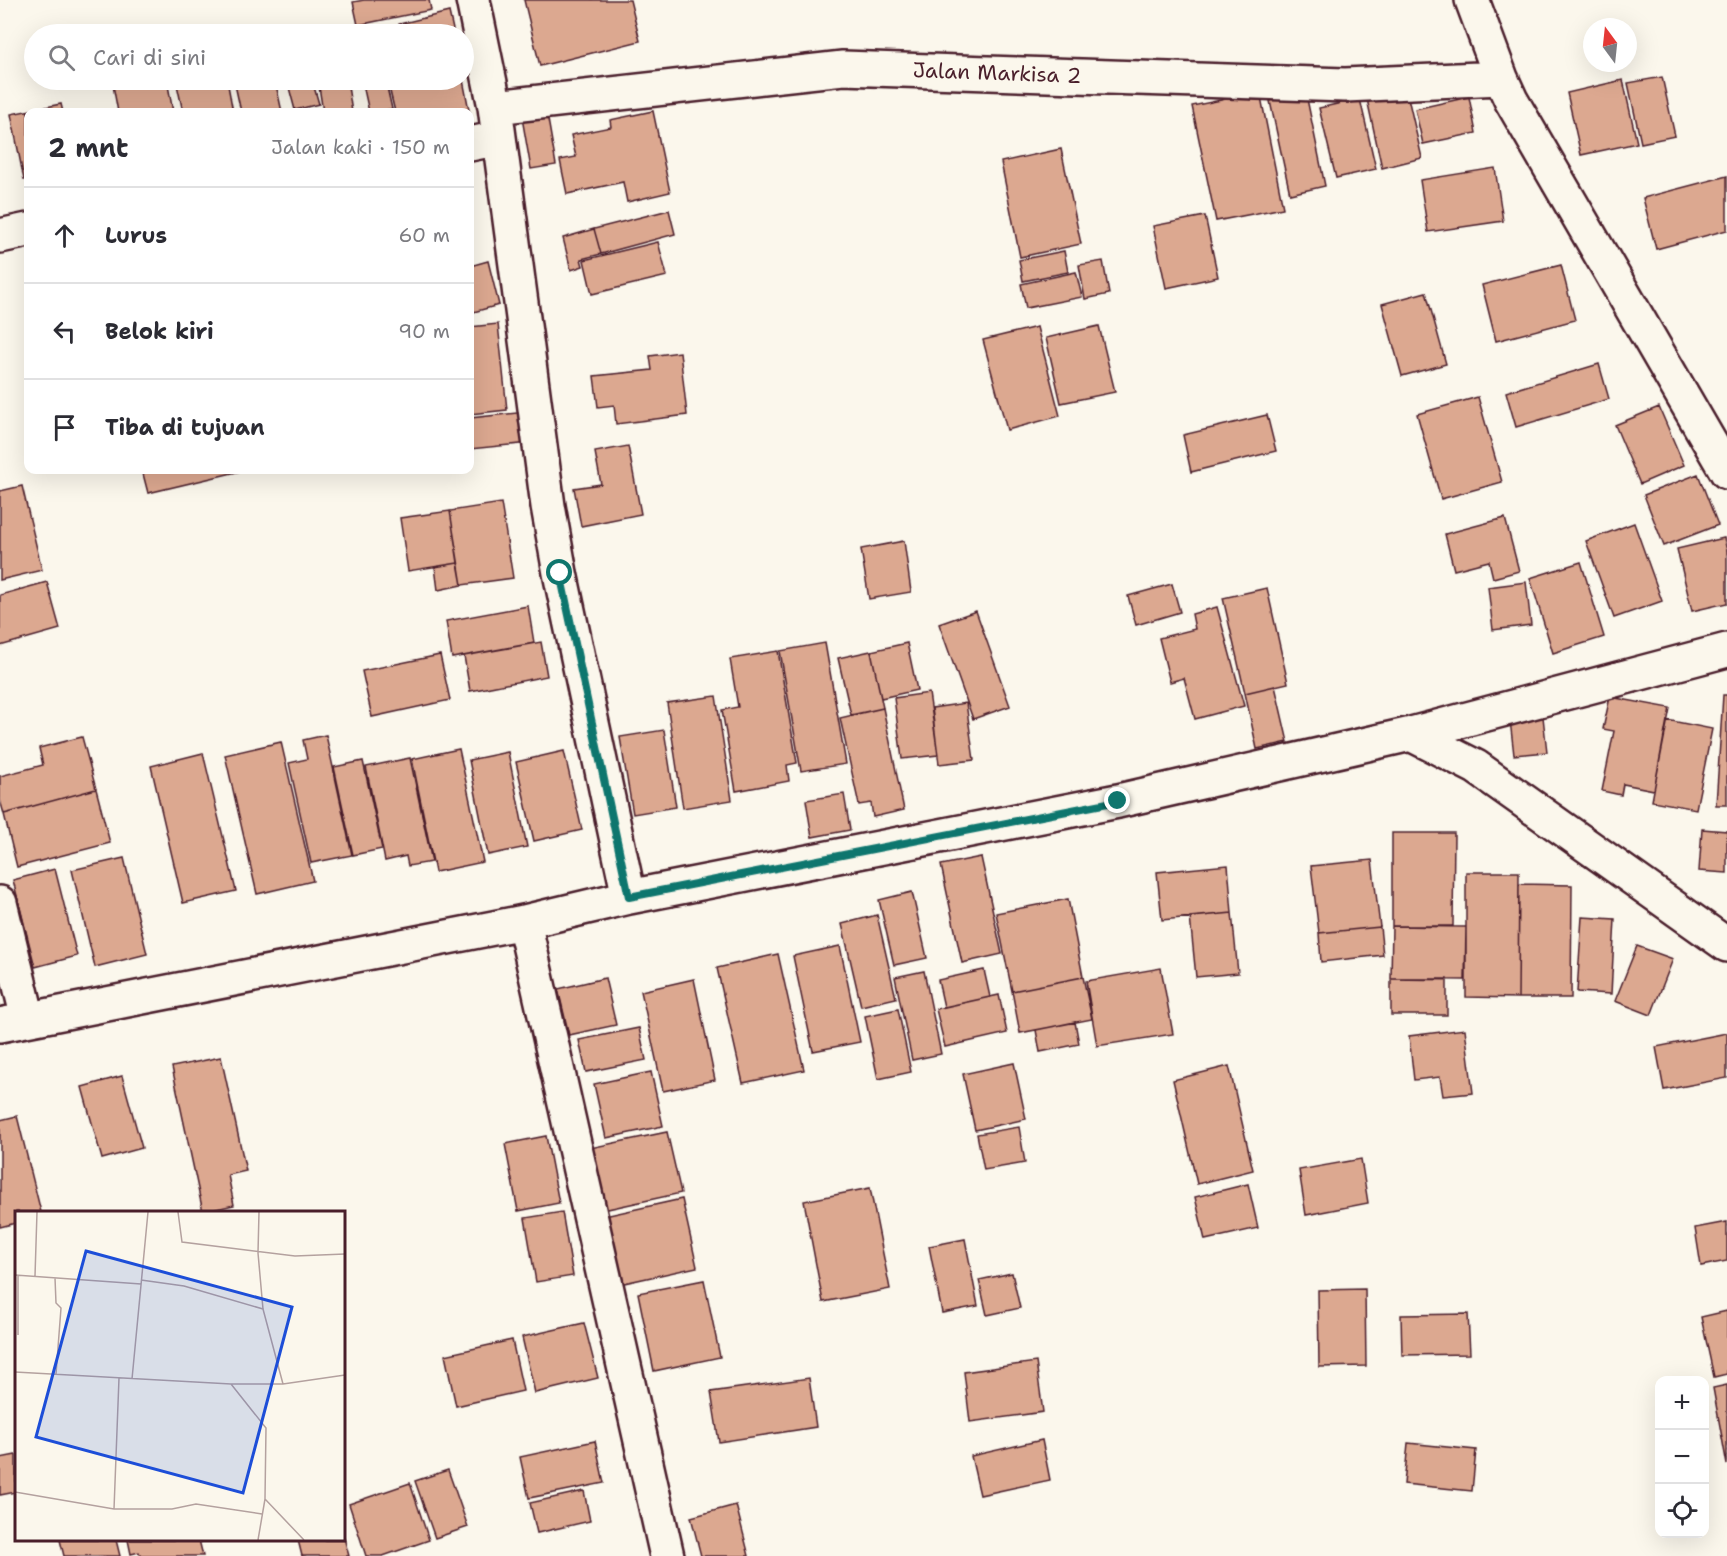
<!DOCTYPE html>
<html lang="id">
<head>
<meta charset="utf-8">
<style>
  :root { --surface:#fff; --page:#f2f2f3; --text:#2b2b33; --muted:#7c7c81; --line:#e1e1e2 }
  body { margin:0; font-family:"Shantell Sans",sans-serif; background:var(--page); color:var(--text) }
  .controls { position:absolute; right:18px; bottom:18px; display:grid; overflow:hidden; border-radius:12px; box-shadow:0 6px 24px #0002 }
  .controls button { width:54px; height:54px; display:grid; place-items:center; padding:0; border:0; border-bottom:2px solid var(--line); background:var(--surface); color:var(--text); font:30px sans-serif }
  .compass { position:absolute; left:1583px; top:18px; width:54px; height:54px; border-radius:50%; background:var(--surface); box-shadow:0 6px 24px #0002; rotate:345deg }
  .stop { position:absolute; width:18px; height:18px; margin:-14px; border:4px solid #0f766e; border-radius:50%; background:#fff }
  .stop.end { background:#0f766e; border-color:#fff; box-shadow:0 2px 6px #0008 }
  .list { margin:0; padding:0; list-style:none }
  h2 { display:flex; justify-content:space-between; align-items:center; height:78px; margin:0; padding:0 24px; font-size:26px }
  h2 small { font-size:20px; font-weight:400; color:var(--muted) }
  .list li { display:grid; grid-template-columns:39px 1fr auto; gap:18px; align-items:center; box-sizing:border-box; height:96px; padding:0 24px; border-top:2px solid var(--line) }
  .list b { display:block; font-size:22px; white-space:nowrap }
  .list em { font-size:20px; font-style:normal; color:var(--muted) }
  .icon { flex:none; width:33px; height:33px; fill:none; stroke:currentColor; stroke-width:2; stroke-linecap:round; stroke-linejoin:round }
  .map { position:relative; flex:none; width:1727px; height:1556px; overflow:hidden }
  .search { position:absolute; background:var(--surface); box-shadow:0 6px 24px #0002; left:24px; top:24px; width:450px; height:66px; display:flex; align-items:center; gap:15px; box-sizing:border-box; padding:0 21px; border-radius:33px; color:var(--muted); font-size:22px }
  .panel { position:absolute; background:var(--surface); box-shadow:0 6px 24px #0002; left:24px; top:108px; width:450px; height:366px; border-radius:12px }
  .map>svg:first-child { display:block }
  .building { fill:#dca890; stroke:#4a1f2b; stroke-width:1.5 }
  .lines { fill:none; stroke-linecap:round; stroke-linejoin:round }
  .street-casing { stroke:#4a1f2b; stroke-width:38 }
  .street { stroke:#fbf7ec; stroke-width:33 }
  .route { stroke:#0f766e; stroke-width:8 }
  .labels { text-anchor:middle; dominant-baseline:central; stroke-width:5; stroke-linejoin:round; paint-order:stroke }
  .street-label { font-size:21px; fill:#4a1f2b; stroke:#fbf7ec }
  .inset-road { fill:none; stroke:#b4a19f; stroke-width:1.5 }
  .view { fill:#1d4ed8; fill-opacity:0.15; stroke:#1d4ed8; stroke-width:3 }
  .inset-edge { fill:none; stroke:#4a1f2b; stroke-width:3 }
</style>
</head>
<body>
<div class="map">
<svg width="1727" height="1556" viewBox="0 0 1727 1556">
  <rect width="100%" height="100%" fill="#fbf7ec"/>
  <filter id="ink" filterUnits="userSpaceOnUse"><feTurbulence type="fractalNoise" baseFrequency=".0167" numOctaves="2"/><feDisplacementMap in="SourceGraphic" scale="12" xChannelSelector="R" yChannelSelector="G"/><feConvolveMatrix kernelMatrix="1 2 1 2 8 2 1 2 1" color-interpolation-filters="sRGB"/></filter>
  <g filter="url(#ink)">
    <path class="building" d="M364,0H429L431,10L358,25L353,2Z
      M524,0H630L640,41L540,66Z
      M449,12L454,34H401L399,24Z
      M1662,77L1675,136L1641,143L1628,83Z
      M112,80H167L173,112H118Z
      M176,80H227L233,112H183Z
      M234,80H275L282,112H241Z
      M287,80H312L319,104L295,110Z
      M318,80H347L352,112H323Z
      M362,80H397L386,83L392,109L369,112Z
      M422,80H463L472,125H470V112H395L389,87Z
      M1623,80L1637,143L1581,155L1567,93Z
      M1406,89L1422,158L1382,168L1367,99Z
      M1260,92L1283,208L1216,221L1192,106Z
      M1306,94L1325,186L1290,194L1270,101Z
      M1469,97L1476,133L1423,144L1415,109Z
      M1360,99L1376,169L1336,178L1319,108Z
      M61,104L63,112H28V179L24,180L11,114Z
      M546,108L556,165L531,169L521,112Z
      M653,111L670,192L627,202L623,182L567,194L560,160L576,157L571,135L611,127L610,120Z
      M1061,149L1081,244L1020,257L1001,162Z
      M1495,168L1503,221L1428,232L1420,180Z
      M1727,176V230L1656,249L1643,198Z
      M669,210L675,234L601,254L594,229Z
      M1205,216L1218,277L1166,288L1153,226Z
      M594,229L601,254L581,259L583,266L571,270L563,238Z
      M658,242L667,276L592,294L584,260Z
      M1064,251L1068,272L1023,281L1019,260Z
      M488,261L499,305L470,313V266Z
      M1103,261L1109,294L1085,299L1079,265Z
      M1561,265L1575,320L1496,341L1482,285Z
      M1076,272L1082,297L1026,308L1021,284Z
      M1426,292L1446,364L1402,376L1382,304Z
      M498,324L507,410L470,414V327Z
      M1099,326L1115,392L1061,403L1046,338Z
      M1037,327L1060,416L1007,430L983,340Z
      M680,352L687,415L616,424L614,405L598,407L594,376L652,370L650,356Z
      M1599,364L1609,399L1516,427L1506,392Z
      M1478,397L1502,482L1441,499L1417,414Z
      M1659,407L1684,465L1640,484L1615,425Z
      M526,412L530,443L470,449V418Z
      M1267,415L1276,451L1191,472L1183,435Z
      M628,446L641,514L581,526L574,488L601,484L595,452Z
      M142,470H245L148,493Z
      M1698,474L1718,525L1664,546L1644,495Z
      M22,486L42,570L0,580V491Z
      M501,503L513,578L462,585L450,511Z
      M450,511L458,563L408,571L400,518Z
      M1505,518L1519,571L1493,578L1489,561L1454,570L1445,534Z
      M1634,523L1662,601L1614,618L1586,541Z
      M1724,538L1727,551V603L1692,611L1677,549Z
      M904,541L911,592L869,599L861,549Z
      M1581,562L1604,637L1553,653L1530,578Z
      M458,563L462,585L438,590L435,567Z
      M47,582L60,629L0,646V595Z
      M1526,582L1531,625L1493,630L1488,587Z
      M1172,584L1180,612L1136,625L1128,596Z
      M1267,588L1288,683L1245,693L1223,598Z
      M528,606L534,643L452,658L446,621Z
      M1217,607L1244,706L1195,719L1184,678L1170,682L1159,638L1195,629L1192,614Z
      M976,611L1010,706L973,719L939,624Z
      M541,642L547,676L470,691L464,656Z
      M825,643L846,764L801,771L780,651Z
      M907,643L917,690L881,698L871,651Z
      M778,651L797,763L787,765L789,781L736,791L722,710L738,707L730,659Z
      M871,651L883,708L851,715L838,658Z
      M440,655L450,700L372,717L362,671Z
      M1275,686L1288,742L1257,749L1245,693Z
      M929,693L938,755L902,759L894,698Z
      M1723,695H1727V805H1716Z
      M716,696L732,800L683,808L667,703Z
      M1610,697L1670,708L1654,790L1623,784L1621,795L1602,791L1614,731L1603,729Z
      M966,703L974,760L939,764L932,708Z
      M883,708L904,810L873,817L871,803L859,805L840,718Z
      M1543,717L1547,752L1514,755L1510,720Z
      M1667,720L1712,729L1696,809L1652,801Z
      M664,730L676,807L633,814L620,737Z
      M326,735L352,855L311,863L289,763L307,759L303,740Z
      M82,737L96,789L4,814L0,800V776L43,765L39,748Z
      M281,742L313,881L257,894L225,755Z
      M459,749L483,862L435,872L412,759Z
      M564,751L582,830L534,841L516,762Z
      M508,752L527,847L488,855L469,760Z
      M203,753L236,891L183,903L151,766Z
      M410,758L432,862L408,866L406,856L385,861L366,767Z
      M363,761L382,849L353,855L334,767Z
      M96,789L110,843L17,867L4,814Z
      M844,794L850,830L812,837L806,800Z
      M1702,829L1727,831V873L1699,871Z
      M1392,833H1454L1453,926H1392Z
      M981,857L1002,954L962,963L941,865Z
      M124,858L147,954L95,967L72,870Z
      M1372,860L1380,927L1319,933L1311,866Z
      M1228,865L1232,913L1162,920L1157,872Z
      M55,869L77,956L35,967L13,880Z
      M1466,872H1519L1518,998L1466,997Z
      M1519,884L1572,885L1571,998H1518Z
      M912,892L927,958L894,965L879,900Z
      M1068,899L1083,977L1012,991L996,913Z
      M1232,913L1238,973L1196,977L1190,917Z
      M877,915L896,998L861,1006L842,924Z
      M1582,917L1615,919L1611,994L1577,992Z
      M1392,926L1466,927L1465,980L1391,979Z
      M1380,927L1383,955L1321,962L1319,933Z
      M840,946L860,1042L813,1051L793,956Z
      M1637,946L1673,959L1651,1015L1615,1001Z
      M778,954L804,1070L743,1083L717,968Z
      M1161,968L1173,1034L1097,1046L1086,981Z
      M984,970L990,997L944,1007L938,980Z
      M924,971L941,1054L912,1060L895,977Z
      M1083,977L1092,1019L1020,1033L1012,991Z
      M605,978L616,1025L569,1035L558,989Z
      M694,979L715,1080L663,1091L641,991Z
      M1391,979H1447V1015H1391Z
      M999,995L1007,1033L945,1047L936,1009Z
      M898,1009L911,1072L878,1079L865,1016Z
      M1075,1022L1079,1044L1040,1052L1036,1030Z
      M639,1028L646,1060L586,1072L579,1040Z
      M1465,1029L1473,1093L1443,1096L1440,1077L1414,1080L1409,1036Z
      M1727,1033V1078L1664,1090L1656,1047Z
      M221,1057L246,1171L228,1175L234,1205L203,1212L172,1067Z
      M1014,1063L1026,1119L975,1130L963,1074Z
      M1229,1066L1253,1170L1197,1184L1173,1080Z
      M651,1072L663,1126L606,1138L594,1084Z
      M122,1076L142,1148L102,1159L82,1087Z
      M17,1116L41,1212H16V1223L0,1227V1120Z
      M1019,1127L1025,1163L984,1170L977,1134Z
      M667,1132L681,1193L603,1210L590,1148Z
      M546,1136L559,1203L518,1211L505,1144Z
      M1361,1159L1368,1203L1306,1215L1299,1170Z
      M1248,1184L1258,1228L1205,1240L1195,1197Z
      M870,1188L890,1289L823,1302L804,1201Z
      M682,1199L697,1267L615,1285L600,1217Z
      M562,1212L573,1276L536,1282L525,1218Z
      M1727,1222V1261L1701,1266L1695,1228Z
      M965,1239L978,1306L942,1313L929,1246Z
      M1012,1273L1020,1308L987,1315L979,1280Z
      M704,1280L720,1357L654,1371L638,1293Z
      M1365,1289L1366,1366L1319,1367L1318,1290Z
      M1727,1311V1374L1714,1377L1701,1317Z
      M1468,1314L1470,1354L1402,1355L1401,1315Z
      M584,1323L598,1378L535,1393L522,1337Z
      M512,1340L523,1391L456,1406L445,1355Z
      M1036,1362L1043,1412L970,1422L964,1372Z
      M809,1378L816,1427L719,1442L711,1392Z
      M1727,1385V1465L1713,1388Z
      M1042,1440L1050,1480L980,1495L971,1456Z
      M595,1441L604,1483L529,1498L520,1457Z
      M1408,1443L1476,1450L1472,1491L1404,1484Z
      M16,1455V1492L0,1495V1458Z
      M448,1470L468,1527L435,1538L415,1481Z
      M410,1483L429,1540L383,1556H366L349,1504Z
      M584,1491L590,1521L537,1533L530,1503Z
      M736,1505L749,1556H701L691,1517Z
      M344,1538L349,1556H302L298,1540H344Z
      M60,1540H116L120,1556H64Z
      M128,1540H199L203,1556H141L139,1552L131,1554Z"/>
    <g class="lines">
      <g class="street-casing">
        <path id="street" d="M473,0L495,107L548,506L560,573L629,897
          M1472,0L1501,78L1511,100L1727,472
          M495,107L843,68L1345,85L1501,78
          M470,144L499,138
          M0,236L28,230
          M1411,734L1476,767L1727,945
          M0,903L28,1019
          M524,922L667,1556
          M0,1025L524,922L629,897L1118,801L1411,734L1727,650"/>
      </g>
      <use href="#street" class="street"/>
    </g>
  </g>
  <g class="lines" filter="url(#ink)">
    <path class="route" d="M560,573L629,897L1118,801"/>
  </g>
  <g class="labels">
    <g class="street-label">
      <text transform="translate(997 73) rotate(2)">Jalan Markisa 2</text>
    </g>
  </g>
  <g transform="translate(15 1211)">
    <rect width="330" height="330" fill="#fbf7ec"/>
    <path class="inset-road" d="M163,1L167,31L280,45L330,43M244,1L243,42L248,98L268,173M0,64L126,73M3,64V124M20,65L22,1M40,67L41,92L46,97L41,163M126,69L169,75L248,98M0,161L216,173H268L330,164M117,168L133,1M216,173L251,217L250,288L289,329M0,281L99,298H157L181,293L247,303M99,298L104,167M243,329L250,288"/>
    <path class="view" d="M71,40L277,96L228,282L21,226Z"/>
    <rect width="330" height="330" class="inset-edge"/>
  </g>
</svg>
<div class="controls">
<button>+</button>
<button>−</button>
<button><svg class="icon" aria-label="locate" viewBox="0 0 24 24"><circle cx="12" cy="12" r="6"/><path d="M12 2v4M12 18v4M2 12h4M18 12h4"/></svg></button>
</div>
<svg class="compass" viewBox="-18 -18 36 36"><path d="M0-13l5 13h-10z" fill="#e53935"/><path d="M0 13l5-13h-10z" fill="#7c7c81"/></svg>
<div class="stop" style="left:560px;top:573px"></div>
<div class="stop end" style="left:1118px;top:801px"></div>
<div class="search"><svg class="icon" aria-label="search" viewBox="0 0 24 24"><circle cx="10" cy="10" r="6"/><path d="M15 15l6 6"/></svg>Cari di sini</div>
<section class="panel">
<h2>2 mnt<small>Jalan kaki · 150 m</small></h2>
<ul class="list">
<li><svg class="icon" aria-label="ahead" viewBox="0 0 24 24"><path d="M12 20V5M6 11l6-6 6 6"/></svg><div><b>Lurus</b></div><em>60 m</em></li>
<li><svg class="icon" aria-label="left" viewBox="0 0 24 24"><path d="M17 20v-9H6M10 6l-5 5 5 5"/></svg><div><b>Belok kiri</b></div><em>90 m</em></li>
<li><svg class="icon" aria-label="arrive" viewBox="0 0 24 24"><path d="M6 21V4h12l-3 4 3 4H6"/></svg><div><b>Tiba di tujuan</b></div></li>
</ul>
</section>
</div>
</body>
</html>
